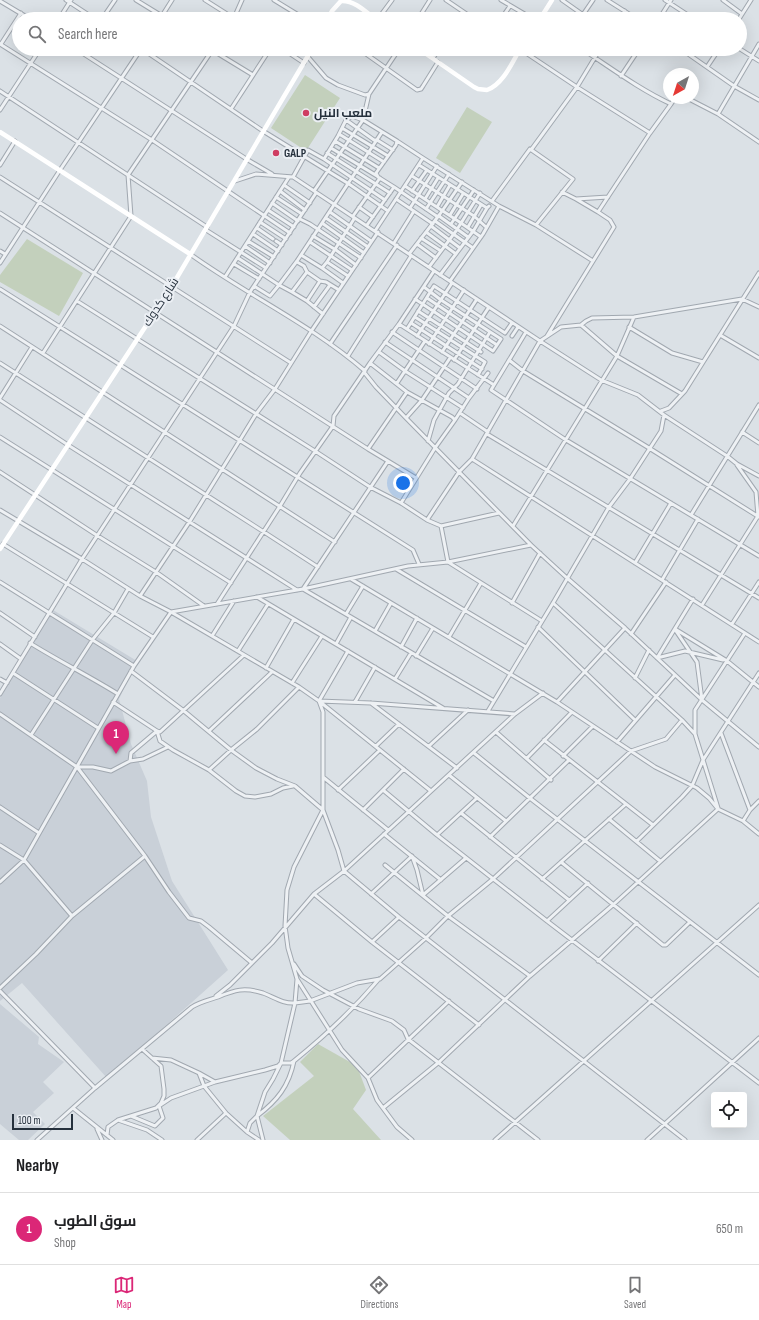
<!DOCTYPE html>
<html lang="en">
<head>
<meta charset="utf-8">
<style>
  :root { --surface:#fff; --page:#f2f2f2; --text:#202124; --muted:#757577; --line:#e0e0e0; --accent:#db2777 }
  body { margin:0; font-family:"Sofia Sans Condensed",Cairo,sans-serif; background:var(--page); color:var(--text) }
  .controls { position:absolute; right:12px; bottom:12px; display:grid; overflow:hidden; border-radius:4px; box-shadow:0 4px 16px #0002 }
  .controls button { width:36px; height:36px; display:grid; place-items:center; padding:0; border:0; border-bottom:1px solid var(--line); background:var(--surface); color:var(--text); font:20px sans-serif }
  .compass { position:absolute; left:663px; top:68px; width:36px; height:36px; border-radius:50%; background:var(--surface); box-shadow:0 4px 16px #0002; rotate:219deg }
  .scale { position:absolute; left:12px; bottom:10px; width:61px; box-sizing:border-box; padding-left:4px; border:2px solid #25303c; border-top:0; font-size:11px; line-height:14px; white-space:nowrap; color:#25303c; -webkit-text-stroke:3px #ebeff4; paint-order:stroke }
  .you { position:absolute; left:403px; top:483px; width:14px; height:14px; margin:-10px; border:3px solid #fff; border-radius:50%; background:#1a73e8; box-shadow:0 0 0 6px #1a73e833 }
  .badge { display:grid; place-items:center; width:26px; height:26px; border-radius:50%; background:var(--accent); color:#fff; font-size:13px; font-weight:700 }
  .pin { position:absolute; translate:-50% -33px; filter:drop-shadow(0 1px 2px #0008) }
  .pin::after { content:''; position:absolute; top:21px; width:14px; height:12px; background:inherit; clip-path:polygon(0 0,100% 0,50% 100%) }
  .list { margin:0; padding:0; list-style:none }
  h2 { display:flex; justify-content:space-between; align-items:center; height:52px; margin:0; padding:0 16px; font-size:17px }
  h2 small { font-size:13px; font-weight:400; color:var(--muted) }
  .list li { display:grid; grid-template-columns:26px 1fr auto; gap:12px; align-items:center; box-sizing:border-box; height:72px; padding:0 16px; border-top:1px solid var(--line) }
  .list b { display:block; font-size:15px; white-space:nowrap }
  .list p { margin:0; font-size:13px; white-space:nowrap; color:var(--muted) }
  .list em { font-size:13px; font-style:normal; color:var(--muted) }
  .icon { flex:none; width:22px; height:22px; fill:none; stroke:currentColor; stroke-width:2; stroke-linecap:round; stroke-linejoin:round }
  .map { position:relative; flex:none; width:759px; height:1140px; overflow:hidden }
  .search { position:absolute; background:var(--surface); box-shadow:0 4px 16px #0002; left:12px; right:12px; top:12px; height:44px; display:flex; align-items:center; gap:10px; box-sizing:border-box; padding:0 14px; border-radius:22px; color:var(--muted); font-size:15px }
  .sheet { height:124px; background:var(--surface) }
  nav { display:flex; justify-content:space-around; align-items:center; box-sizing:border-box; height:56px; border-top:1px solid var(--line); background:var(--surface); font-size:11px; color:var(--muted) }
  nav a { display:grid; justify-items:center; gap:2px }
  nav .on { color:var(--accent) }
  .map>svg:first-child { display:block }
  .built { fill:#c9d0d8 }
  .green { fill:#c3d0bc }
  .lines { fill:none; stroke-linecap:round; stroke-linejoin:round }
  .street-casing { stroke:#a1a8b0; stroke-width:5 }
  .street { stroke:#eef1f4; stroke-width:3 }
  .secondary { stroke:#fff; stroke-width:4.5 }
  .poi-dot { fill:#cf3d62; stroke:#ebeff4; stroke-width:1.5 }
  .labels { text-anchor:middle; dominant-baseline:central; stroke-width:4; stroke-linejoin:round; paint-order:stroke }
  .poi-label { font-size:12px; font-weight:bold; fill:#25303c; stroke:#ebeff4; text-anchor:start }
  .street-label { font-size:12px; fill:#25303c; stroke:#ebeff4 }
</style>
</head>
<body>
<div class="map">
<svg width="759" height="1140" viewBox="0 0 759 1140">
  <rect width="100%" height="100%" fill="#dbe1e6"/>
  <path class="built" d="M53,610L137,661L119,699L131,744L147,781L151,817L172,881L228,970L107,1078L22,983L0,1001V698Z
    M0,1004L39,1037L38,1044L64,1062L43,1082L54,1093L33,1112L45,1124L28,1140H19L0,1124Z"/>
  <path class="green" d="M305,75L340,98L306,151L271,128Z
    M467,107L492,122L460,173L436,158Z
    M27,239L83,273L59,316L0,282V275Z
    M318,1044L357,1066L366,1090L353,1109L381,1140H290L263,1116L314,1076L300,1062Z"/>
  <g class="lines">
    <g class="street-casing">
      <path id="street" d="M66,0L95,19
        M136,0L162,16
        M205,0L235,19
        M274,0L305,19
        M446,0L474,19
        M501,0L533,19
        M562,0L589,19
        M607,0L637,19
        M665,0L694,19
        M723,0L742,14
        M0,1L30,19
        M59,19L71,0
        M102,19L115,0
        M160,19L172,0
        M229,19L231,16L234,18L242,0
        M378,19L392,0
        M418,19L430,0
        M459,19L463,12
        M501,19L510,6
        M580,19L593,0
        M620,19L625,11
        M659,19L671,0
        M739,19L751,0
        M0,44L152,140L290,233
        M1,44L21,13
        M76,49L248,160L272,174
        M142,49L263,131L349,184L388,211
        M283,49L304,63
        M359,49L417,90L421,89L423,86L438,62
        M520,49L577,87L650,133L671,104
        M582,49C611,68 639,89 671,104L675,98
        M681,49L734,86L759,100
        M740,49L759,61
        M212,50L253,75
        M308,57L326,78L338,85L365,95L369,94L399,49
        M433,58L439,49
        M707,67L719,49
        M621,76L639,49
        M0,91L207,227
        M687,98L718,114L759,44
        M231,109L270,49
        M0,110L40,49
        M718,114L759,142
        M346,120L374,140H377L393,150
        M342,128L388,156
        M339,134L384,162
        M335,141L379,168
        M397,141L423,158
        M331,148L377,176
        M531,150L577,87L600,49
        M327,153L390,193
        M324,159L385,200
        M0,165L15,141
        M419,165L487,208L489,206
        M412,176L474,216L486,227
        M0,177L291,363
        M293,177L308,150L324,159L338,136L346,120L352,116L363,120L397,141L396,145L376,173L378,177L394,187L367,225
        M235,181L256,174L293,177L540,341L601,380L638,395L664,415L727,456L737,464L759,476
        M284,185L310,203
        M405,186L461,223L481,237
        M394,187L438,217
        M280,191L305,210
        M314,191L363,120L369,94
        M412,191L427,170
        M562,192L576,199L608,197
        M276,197L302,214
        M396,199L433,224
        M425,199L438,178
        M576,199L598,212
        M492,201L530,149L573,179L536,225L499,206
        M272,203L298,221
        M359,207L373,217
        M437,207L450,185
        M410,208L437,166
        M426,209L449,174
        M268,210L294,227
        M330,212L371,241
        M0,213L368,449L416,478
        M450,215L463,194
        M439,216L468,237
        M326,218L368,247
        M300,219L310,224L361,258
        M435,221L473,248
        M260,222L286,239
        M322,223L364,253
        M451,224L474,190
        M536,225L593,261
        M431,226L460,248
        M468,227L481,205
        M257,228L273,239
        M206,230L266,268
        M375,231L423,158L499,206L483,234L450,281
        M426,232L456,254
        M253,234L278,251
        M313,236L336,250L356,265
        M421,238L441,251
        M248,241L274,257
        M276,241L282,245
        M310,242L352,270
        M394,243L414,211
        M417,244L436,258
        M245,246L270,263
        M0,251L5,254
        M190,254C247,295 312,325 365,371
        M409,254L440,214L462,182
        M301,255L322,268L327,262L348,276
        M238,258L279,285L270,296L254,286
        M297,262L304,266L307,272
        M327,262L354,219L353,216L380,178
        M0,263L60,170L141,49
        M234,264L259,279
        M429,267L456,231L480,193
        M322,268L343,283
        M440,275L474,230L487,208
        M225,277L289,177
        M320,281L326,282L339,290
        M0,289L413,550L419,564
        M292,292L279,285L297,261L382,132
        M427,298L497,345
        M415,299L493,351L501,339L441,300L424,287
        M77,301L315,451L370,487L401,503L427,520L441,526L448,562L542,621
        M307,301L320,281L307,272L292,292L307,301L323,314
        M314,307L330,285
        M418,311L481,352
        M415,317L485,362L478,375
        M411,323L482,369
        M399,324L494,385
        M581,325L617,356L682,394
        M0,326L335,542
        M629,327L672,353L703,362
        M407,329L434,286L505,333L512,323
        M392,332L477,389
        M526,332L491,390L566,440L759,556
        M720,335L759,358
        M417,336L452,283
        M512,336L518,327
        M547,336L614,227L610,220L598,212L650,133
        M385,342L469,398
        M330,344L397,245
        M429,344L464,290
        M379,352L405,371L463,408
        M442,352L477,299
        M43,353L131,216L128,175L213,49
        M348,356L411,256
        M454,360L489,307
        M509,360L523,371L649,448L759,517
        M0,363L264,532L318,567
        M370,363L407,392L452,417L455,420L435,448L401,503
        M364,372L376,387L406,418L531,545L567,578L625,628L702,700L759,747
        M397,383L425,341
        M0,398L32,347
        M0,400L68,445L297,590
        M661,411L669,408L685,391L759,273
        M460,413L488,432
        M406,418L422,400L450,358
        M455,420L469,398L488,373
        M742,432L759,443
        M487,434L759,598
        M0,437L231,583
        M428,441L434,420L449,393L458,384L490,332
        M368,449L407,392
        M472,459L759,642
        M388,461L303,589L494,701
        M0,472L98,536L156,572L204,606
        M0,510L82,559L140,596L171,612L299,687L319,701L431,791
        M691,515L759,405
        M427,520L459,472L472,459L540,341L561,327L581,325L586,321L592,318L634,317L742,299L759,307
        M441,526L499,513
        M513,526L617,356L634,317
        M3,544L153,637
        M635,563L671,503
        M396,569L526,647
        M351,579L557,702L655,767L697,788L709,798L718,809L743,821L759,834
        M662,580L698,519
        M0,582L134,666
        M140,596L190,521L256,414L275,389L312,330L378,232
        M257,597L443,708
        M512,603L540,553
        M553,603L682,720L695,734L718,808
        M217,604L280,506L300,473L333,426L334,416L370,363L399,324L434,271
        M702,605L758,516L756,492L737,465
        M0,613L35,637
        M346,614L363,586
        M732,624L759,582
        M538,627L635,720
        M675,629L727,661L759,687
        M375,631L391,603
        M676,631L697,662L702,700
        M631,634L666,582
        M212,636L234,601
        M449,637L481,583
        M30,643C59,661 89,676 118,694
        M0,644L21,659
        M336,644L351,617
        M401,647L417,618
        M238,651L268,604
        M348,651L319,701L323,712V810L294,867L287,890L285,926L288,948L297,979L295,1003L310,1001L357,983L380,979L426,938L448,916L493,879L631,751L666,739L682,720
        M416,656L433,628
        M657,658L685,651L723,660
        M657,658L693,599
        M266,668L294,619
        M131,671L184,711L231,750L256,768L277,779L295,786L323,810L338,850L344,871L399,917L685,1140
        M13,673L98,728
        M635,678L649,650
        M0,679L7,683
        M395,679L411,653
        M292,683L322,636
        M0,694L82,559L234,326L250,292L316,193
        M319,701L371,703L515,714
        M113,702L157,731L160,732L244,655
        M355,702L375,667
        M557,702L625,628
        M371,703L457,768
        M488,711L553,603L609,507L630,479L661,431L664,415
        M0,714L77,767L145,856L169,892L189,918L201,921L209,927L252,963
        M209,731L272,672
        M496,732L551,780
        M721,733L750,810
        M695,734V710L745,633
        M31,735L93,639L114,613L128,589
        M544,740L653,825
        M617,742L675,675
        M376,746L399,724
        M429,746L468,710
        M474,753L531,799L759,975
        M563,756L593,726
        M527,758L572,712
        M130,761L131,753L157,731L160,741L173,750L209,770L236,791L245,796L255,797L271,794L283,788L293,786
        M77,767H93L111,771L130,761L143,759L168,747
        M209,770L231,750L257,729L299,687
        M449,775L506,821
        M323,777L388,830
        M338,790L380,750
        M383,790L437,835L547,921L759,1083
        M0,807L39,833
        M363,810L404,769
        M461,813L569,900
        M609,819L660,861
        M743,821L750,810L759,801
        M384,834L441,880
        M437,835L477,798
        M490,837L569,760
        M637,841L682,797L692,786L703,760L759,673
        M0,845L24,860L72,916
        M561,862L663,945H666L690,922
        M385,865L448,916L530,976
        M542,879L626,804
        M0,882L24,860L134,666L171,612L303,589L408,566L448,562L531,545
        M314,894L372,942L479,1025
        M371,894L412,856L417,870L423,895L466,858
        M547,921L588,883
        M372,942L399,917
        M598,961L637,923
        M294,964L302,976L323,990L359,1009L392,1021L404,1030L408,1039L538,1140
        M297,979L342,1050L368,1078
        M0,988L36,954L72,916L145,856
        M0,991L95,1088
        M216,996L230,985L272,943L314,894L344,871L515,714L543,693
        M152,1058L171,1060L199,1073L204,1086L226,1113L247,1132L259,1140
        M294,1061C326,1035 352,1011 379,979
        M199,1073L215,1082L265,1070L278,1066L281,1063H291L294,1061C289,1086 277,1101 257,1116L263,1140
        M73,1108L113,1140
        M383,1108L438,1063L530,976L614,904L718,809
        M131,1116L155,1126L163,1118L159,1106L171,1098L215,1082
        M118,1120L156,1108L161,1103L164,1096V1089L161,1066L142,1049
        M97,1129L102,1140
        M107,1135L108,1127L118,1120L147,1130L162,1140
        M37,1140L95,1088L192,1007C200,1002 209,1000 218,997C235,990 244,987 263,993C274,997 283,1004 295,1003L281,1063L273,1079L265,1092L257,1116L250,1123L247,1132
        M197,1140L226,1113
        M412,1140L397,1127L377,1100L368,1078L449,1001
        M495,1140L759,905
        M647,1140L759,1038"/>
    </g>
    <use href="#street" class="street"/>
    <path class="secondary" d="M328,19L332,11L341,1C354,0 365,11 375,19
      M540,19L552,0
      M419,49L474,87L478,89L487,90C503,84 512,63 520,49
      M0,132L190,254
      M0,549L172,286L312,49"/>
  </g>
  <g class="poi-dot">
    <circle cx="306" cy="113" r="4"/>
    <circle cx="276" cy="153" r="4"/>
  </g>
  <g class="labels">
    <g class="poi-label">
      <text x="314" y="113">ملعب النيل</text>
      <text x="284" y="153">GALP</text>
    </g>
    <g class="street-label">
      <text transform="translate(161 302) rotate(-57)">شارع كدوك</text>
    </g>
  </g>
</svg>
<div class="controls">
<button><svg class="icon" aria-label="locate" viewBox="0 0 24 24"><circle cx="12" cy="12" r="6"/><path d="M12 2v4M12 18v4M2 12h4M18 12h4"/></svg></button>
</div>
<svg class="compass" viewBox="-18 -18 36 36"><path d="M0-13l5 13h-10z" fill="#e53935"/><path d="M0 13l5-13h-10z" fill="#757577"/></svg>
<div class="scale">100 m</div>
<div class="you"></div>
<div class="pin badge" style="left:116px;top:754px">1</div>
<div class="search"><svg class="icon" aria-label="search" viewBox="0 0 24 24"><circle cx="10" cy="10" r="6"/><path d="M15 15l6 6"/></svg>Search here</div>
</div>
<section class="sheet">
<h2>Nearby<small></small></h2>
<ul class="list">
<li><span class="badge">1</span><div><b>سوق الطوب</b><p>Shop</p></div><em>650 m</em></li>
</ul>
</section>
<nav>
<a class="on"><svg class="icon" aria-label="map" viewBox="0 0 24 24"><path d="M3 6l6-2 6 2 6-2v14l-6 2-6-2-6 2zM9 4v14M15 6v14"/></svg>Map</a>
<a><svg class="icon" aria-label="directions" viewBox="0 0 24 24"><path d="M12 3l9 9-9 9-9-9zM9 14v-3h6M13 9l2 2-2 2"/></svg>Directions</a>
<a><svg class="icon" aria-label="saved" viewBox="0 0 24 24"><path d="M7 4h10v16l-5-4-5 4z"/></svg>Saved</a>
</nav>
</body>
</html>
